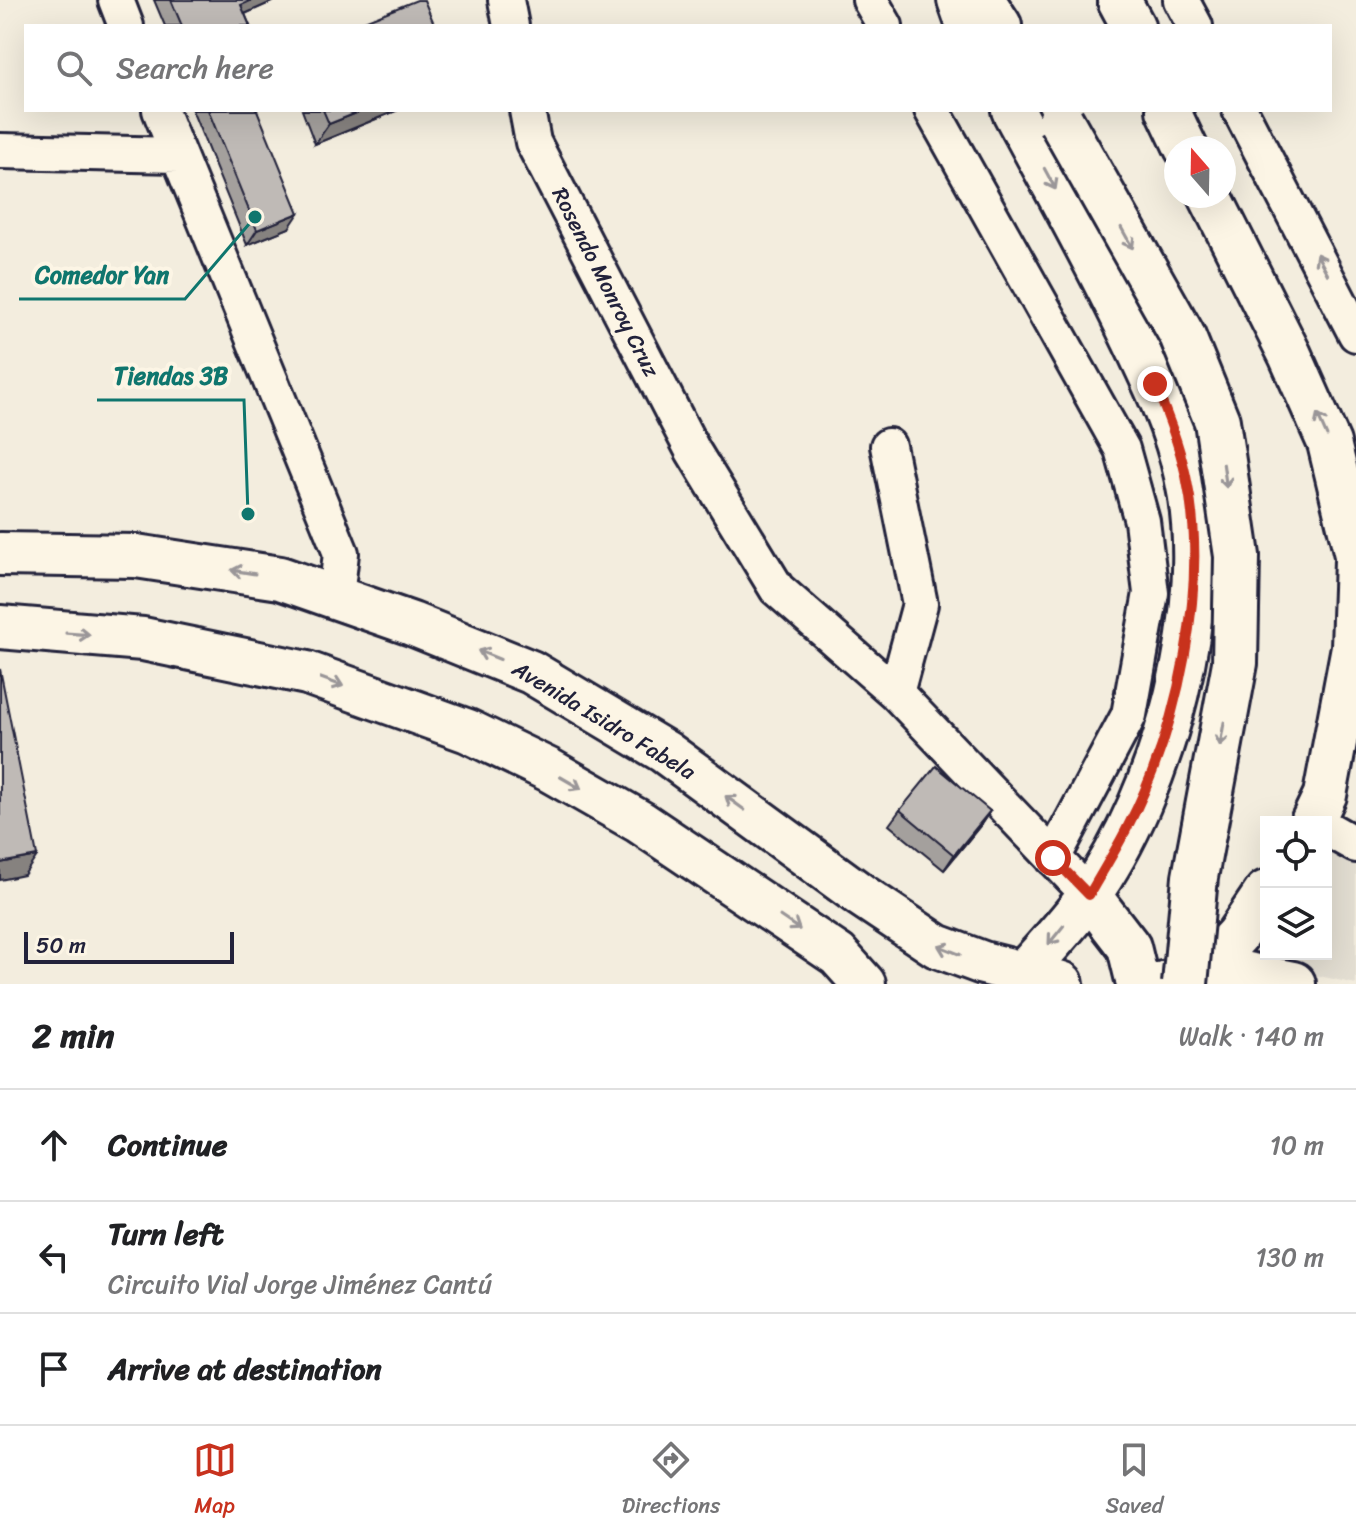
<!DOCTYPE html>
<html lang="en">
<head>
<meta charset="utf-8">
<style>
  :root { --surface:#fff; --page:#f6f6f6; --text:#202124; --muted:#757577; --line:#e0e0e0; --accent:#c8321e }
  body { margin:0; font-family:Sriracha,sans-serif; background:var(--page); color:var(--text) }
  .controls { position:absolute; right:24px; bottom:24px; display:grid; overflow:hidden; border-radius:0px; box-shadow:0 8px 32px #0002 }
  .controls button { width:72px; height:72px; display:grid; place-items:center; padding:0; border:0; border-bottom:2px solid var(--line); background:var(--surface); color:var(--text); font:40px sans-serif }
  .compass { position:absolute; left:1164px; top:136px; width:72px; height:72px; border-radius:50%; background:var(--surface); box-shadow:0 8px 32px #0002; rotate:340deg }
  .scale { position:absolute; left:24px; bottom:20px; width:210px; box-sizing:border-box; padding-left:8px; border:4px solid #22223b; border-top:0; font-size:22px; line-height:28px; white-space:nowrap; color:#22223b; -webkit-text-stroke:6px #fcf5e5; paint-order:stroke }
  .stop { position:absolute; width:24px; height:24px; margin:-18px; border:6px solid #c8321e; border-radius:50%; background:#fff }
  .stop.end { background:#c8321e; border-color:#fff; box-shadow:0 2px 8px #0008 }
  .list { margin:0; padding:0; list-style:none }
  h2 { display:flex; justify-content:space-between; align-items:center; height:104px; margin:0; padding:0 32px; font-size:34px }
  h2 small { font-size:26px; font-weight:400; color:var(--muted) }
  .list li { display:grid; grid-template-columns:52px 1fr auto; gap:24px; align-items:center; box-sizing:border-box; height:112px; padding:0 32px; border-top:2px solid var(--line) }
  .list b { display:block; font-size:30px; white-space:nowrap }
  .list p { margin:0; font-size:26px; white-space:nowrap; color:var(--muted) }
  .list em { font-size:26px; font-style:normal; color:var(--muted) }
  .icon { flex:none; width:44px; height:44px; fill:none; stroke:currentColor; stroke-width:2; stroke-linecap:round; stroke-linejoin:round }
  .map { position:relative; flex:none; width:1356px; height:984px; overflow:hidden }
  .search { position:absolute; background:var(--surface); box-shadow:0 8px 32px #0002; left:24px; right:24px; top:24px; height:88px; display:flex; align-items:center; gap:20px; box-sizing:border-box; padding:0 28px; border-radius:0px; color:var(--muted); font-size:30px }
  .sheet { height:440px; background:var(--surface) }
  nav { display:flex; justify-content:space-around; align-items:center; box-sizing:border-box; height:112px; border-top:2px solid var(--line); background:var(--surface); font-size:22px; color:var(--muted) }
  nav a { display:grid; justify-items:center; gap:4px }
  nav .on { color:var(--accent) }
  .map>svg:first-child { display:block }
  .built { fill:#e3ded2 }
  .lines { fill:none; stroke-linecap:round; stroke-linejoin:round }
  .minor-casing { stroke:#22223b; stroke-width:40 }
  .major-casing { stroke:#22223b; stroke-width:48 }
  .highway-casing { stroke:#22223b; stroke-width:50 }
  .minor { stroke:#fcf5e5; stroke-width:34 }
  .major { stroke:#fcf5e5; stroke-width:42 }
  .highway { stroke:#fcf5e5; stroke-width:44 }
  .highway-bridge-casing { stroke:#22223b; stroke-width:50; stroke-linecap:butt }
  .highway-bridge { stroke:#fcf5e5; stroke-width:44 }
  .wall { fill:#a4a09d; stroke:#22223b; stroke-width:2 }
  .shaded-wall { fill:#86827f; stroke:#22223b; stroke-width:2 }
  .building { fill:#bfbab6; stroke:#22223b; stroke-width:2 }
  .oneway { stroke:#9a9698 }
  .route { stroke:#c8321e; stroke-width:10 }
  .labels { text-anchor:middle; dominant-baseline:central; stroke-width:8; stroke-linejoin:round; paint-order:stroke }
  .street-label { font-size:22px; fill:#22223b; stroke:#fcf5e5 }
  .leader { fill:none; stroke:#0f766e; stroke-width:3 }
  .callout-dot { fill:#0f766e; stroke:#fcf5e5; stroke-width:3 }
  .callout-label { font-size:24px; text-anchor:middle; font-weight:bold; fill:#0f766e; stroke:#fcf5e5; stroke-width:8; stroke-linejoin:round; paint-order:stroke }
</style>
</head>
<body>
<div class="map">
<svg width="1356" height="984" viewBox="0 0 1356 984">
  <rect width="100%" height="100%" fill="#f3edde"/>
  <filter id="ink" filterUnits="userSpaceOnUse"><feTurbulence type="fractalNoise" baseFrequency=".0125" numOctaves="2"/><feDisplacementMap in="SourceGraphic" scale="16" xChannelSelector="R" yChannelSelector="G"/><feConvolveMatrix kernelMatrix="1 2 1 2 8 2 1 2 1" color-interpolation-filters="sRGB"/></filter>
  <g filter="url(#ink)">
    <path class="built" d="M1356,812V984L1246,960L1266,933V954H1326V852Z"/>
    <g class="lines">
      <g class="minor-casing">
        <path id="minor" d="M116,0L126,26
          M506,0L511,26
          M870,0L885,26
          M1181,0L1195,26
          M160,110L341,553L336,597
          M527,110L533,142L693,451L777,589L896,693L1089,895
          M932,110L1122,449L1142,521L1151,593L1129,715L1053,858
          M1240,110L1356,334
          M0,151L178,155
          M888,446L920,604L896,693
          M1326,828L1356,845"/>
      </g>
      <g class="major-casing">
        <path id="major" d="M959,0L968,26
          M1119,0L1133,26
          M1013,110C1053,185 1095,259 1131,335C1153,381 1175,426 1186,476C1215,604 1164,791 1088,897C1065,928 1039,956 1013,984
          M1168,110L1186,148
          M1210,196L1290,355L1329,443L1356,555
          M0,554L136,556L280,578L412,624L531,672L665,752L862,896L937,946L983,963L1023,973
          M0,627L143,639L307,673L468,731L549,770L640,822L838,955L864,984
          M1312,822L1325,795L1353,647L1356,560
          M1089,895L1129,947L1138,984
          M1192,984L1237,935L1266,892"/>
      </g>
      <g class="highway-casing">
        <path id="highway" d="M982,0L999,26
          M1023,973L1061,984
          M1163,984L1227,971L1293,984"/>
      </g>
      <use href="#minor" class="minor"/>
      <use href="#major" class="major"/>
      <use href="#highway" class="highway"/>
      <g class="highway-bridge-casing">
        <path id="highway-bridge" d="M1061,121L1182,335L1217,421L1237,556L1235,663L1195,877L1185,984"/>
      </g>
      <use href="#highway-bridge" class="highway-bridge"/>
    </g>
    <path class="wall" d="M154,0H276L245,14L250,26H165Z
      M192,110H257L289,228L247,245Z
      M302,110H398L315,144Z
      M900,810L990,811L980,826L944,870L889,825Z"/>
    <path class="shaded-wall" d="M252,0H276L231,20L241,5Z
      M364,110H398L315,144L329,124Z
      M299,213L289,228L247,245L257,230Z
      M990,811L980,826L944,870L954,855Z
      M37,856L24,875L0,880V863Z"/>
    <path class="building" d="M171,0H252L241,5L250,26H182Z
      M417,0H424L435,26H352Z
      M208,110H257L299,213L257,230Z
      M323,110H364L329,124Z
      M0,669L37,856L0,863Z
      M936,766L990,811L954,855L900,810Z"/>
    <defs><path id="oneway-shaft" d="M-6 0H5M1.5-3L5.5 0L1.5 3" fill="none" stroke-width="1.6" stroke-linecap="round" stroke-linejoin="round" transform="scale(2)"/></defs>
    <g class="oneway">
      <use href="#oneway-shaft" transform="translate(1050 179) rotate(62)"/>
      <use href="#oneway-shaft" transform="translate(1127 238) rotate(61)"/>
      <use href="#oneway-shaft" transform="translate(1322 264) rotate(-118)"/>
      <use href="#oneway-shaft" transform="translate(1322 425) rotate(-114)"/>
      <use href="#oneway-shaft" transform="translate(1225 476) rotate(82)"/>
      <use href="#oneway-shaft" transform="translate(243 572) rotate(-171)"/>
      <use href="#oneway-shaft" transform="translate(78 634) rotate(4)"/>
      <use href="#oneway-shaft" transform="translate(489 655) rotate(-158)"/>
      <use href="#oneway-shaft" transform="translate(332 682) rotate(20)"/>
      <use href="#oneway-shaft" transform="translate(1222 734) rotate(100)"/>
      <use href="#oneway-shaft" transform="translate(571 783) rotate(30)"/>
      <use href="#oneway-shaft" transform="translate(735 803) rotate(-144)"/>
      <use href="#oneway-shaft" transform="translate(790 923) rotate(34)"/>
      <use href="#oneway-shaft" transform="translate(1056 935) rotate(129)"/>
      <use href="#oneway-shaft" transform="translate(949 950) rotate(-158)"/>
    </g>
  </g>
  <g class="lines" filter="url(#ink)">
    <path class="route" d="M1053,858L1089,895C1102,872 1116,850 1128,826C1178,730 1210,583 1186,476C1179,444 1167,414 1155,384"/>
  </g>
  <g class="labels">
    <g class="street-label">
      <text transform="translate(606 282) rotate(63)">Rosendo Monroy Cruz</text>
      <text transform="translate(604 720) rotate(31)">Avenida Isidro Fabela</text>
    </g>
  </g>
  <path class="leader" d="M255 217L185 299H19M248 514L244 400H97"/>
  <g class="callout-dot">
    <circle cx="255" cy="217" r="8"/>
    <circle cx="248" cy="514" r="8"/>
  </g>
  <g class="callout-label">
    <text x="102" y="283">Comedor Yan</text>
    <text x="171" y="384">Tiendas 3B</text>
  </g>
</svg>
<div class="controls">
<button><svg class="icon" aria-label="locate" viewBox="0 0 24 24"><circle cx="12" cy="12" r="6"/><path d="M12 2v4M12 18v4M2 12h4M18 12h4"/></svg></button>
<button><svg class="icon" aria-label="layers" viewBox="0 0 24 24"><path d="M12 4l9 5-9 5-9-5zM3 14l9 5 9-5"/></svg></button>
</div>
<svg class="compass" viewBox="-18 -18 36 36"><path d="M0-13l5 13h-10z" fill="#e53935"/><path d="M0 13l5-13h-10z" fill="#757577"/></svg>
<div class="scale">50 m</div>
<div class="stop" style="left:1053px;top:858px"></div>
<div class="stop end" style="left:1155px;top:384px"></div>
<div class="search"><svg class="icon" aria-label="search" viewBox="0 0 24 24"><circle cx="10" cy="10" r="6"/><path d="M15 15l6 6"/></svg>Search here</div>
</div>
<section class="sheet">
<h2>2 min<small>Walk · 140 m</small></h2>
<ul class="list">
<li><svg class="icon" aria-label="ahead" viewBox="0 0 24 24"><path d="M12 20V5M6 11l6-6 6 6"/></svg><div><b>Continue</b></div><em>10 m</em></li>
<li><svg class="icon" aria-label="left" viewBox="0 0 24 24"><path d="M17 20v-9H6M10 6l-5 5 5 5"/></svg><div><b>Turn left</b><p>Circuito Vial Jorge Jiménez Cantú</p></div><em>130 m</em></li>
<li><svg class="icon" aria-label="arrive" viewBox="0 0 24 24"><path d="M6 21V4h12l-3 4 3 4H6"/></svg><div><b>Arrive at destination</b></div></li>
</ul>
</section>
<nav>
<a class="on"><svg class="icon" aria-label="map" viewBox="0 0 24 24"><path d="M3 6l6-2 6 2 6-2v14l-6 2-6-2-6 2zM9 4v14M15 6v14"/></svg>Map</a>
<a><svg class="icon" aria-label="directions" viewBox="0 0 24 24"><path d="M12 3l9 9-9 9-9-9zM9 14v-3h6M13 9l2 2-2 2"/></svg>Directions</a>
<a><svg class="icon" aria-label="saved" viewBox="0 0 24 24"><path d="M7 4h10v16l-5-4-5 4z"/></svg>Saved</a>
</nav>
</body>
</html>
